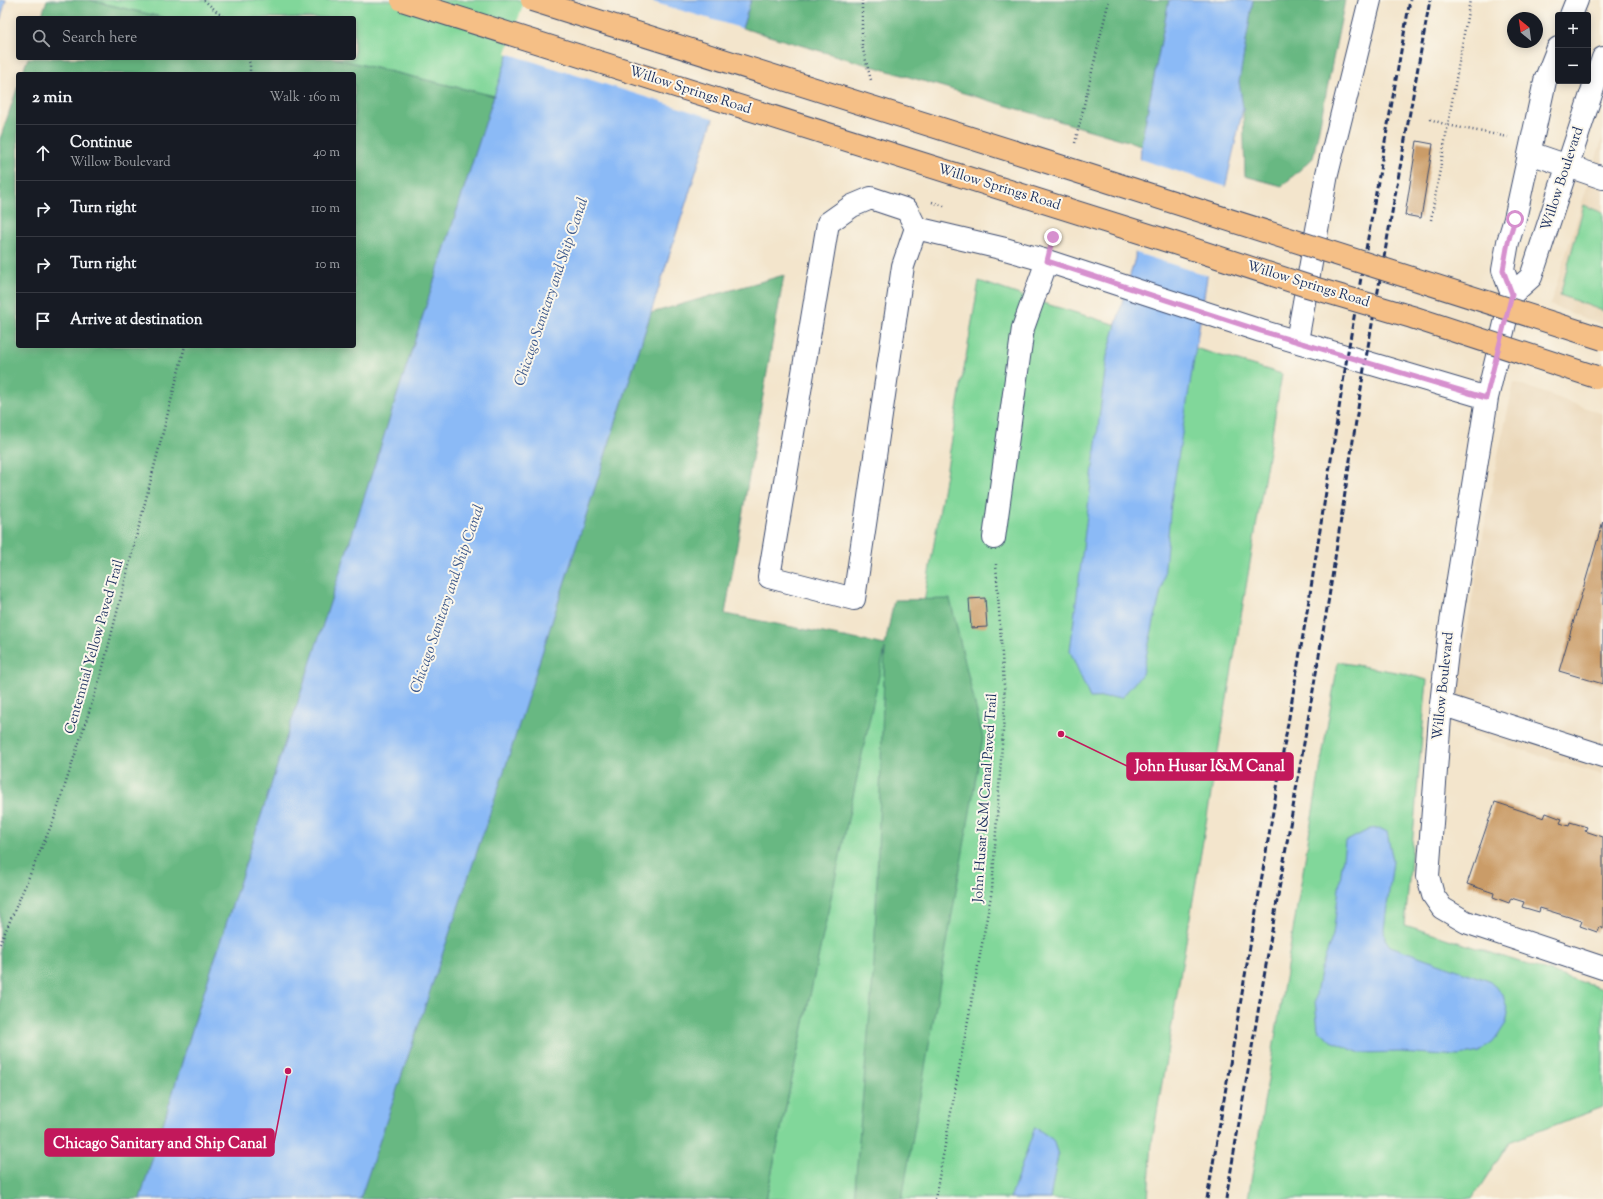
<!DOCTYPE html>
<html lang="en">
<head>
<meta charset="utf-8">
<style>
  :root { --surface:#171b24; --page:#242831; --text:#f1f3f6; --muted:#9ea1a6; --line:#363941 }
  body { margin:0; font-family:"Sorts Mill Goudy",serif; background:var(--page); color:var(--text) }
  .controls { position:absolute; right:12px; top:12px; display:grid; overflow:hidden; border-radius:4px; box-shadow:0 2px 10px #0003 }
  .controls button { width:36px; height:36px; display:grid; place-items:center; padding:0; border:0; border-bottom:1px solid var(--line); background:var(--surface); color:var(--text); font:20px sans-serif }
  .compass { position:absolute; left:1507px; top:12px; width:36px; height:36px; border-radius:50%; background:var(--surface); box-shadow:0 2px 10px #0003; rotate:331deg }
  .stop { position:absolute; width:12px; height:12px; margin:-9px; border:3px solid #d690ce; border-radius:50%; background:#fff }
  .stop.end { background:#d690ce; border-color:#fff; box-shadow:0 1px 4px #0008 }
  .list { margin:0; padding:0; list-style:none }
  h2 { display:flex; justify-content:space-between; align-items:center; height:52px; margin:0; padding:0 16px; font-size:17px }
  h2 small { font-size:13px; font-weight:400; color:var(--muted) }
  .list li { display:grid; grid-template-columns:26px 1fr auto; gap:12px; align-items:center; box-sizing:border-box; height:56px; padding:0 16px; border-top:1px solid var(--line) }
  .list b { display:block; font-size:15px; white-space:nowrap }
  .list p { margin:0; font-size:13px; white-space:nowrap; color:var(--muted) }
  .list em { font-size:13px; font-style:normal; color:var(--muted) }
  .icon { flex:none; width:22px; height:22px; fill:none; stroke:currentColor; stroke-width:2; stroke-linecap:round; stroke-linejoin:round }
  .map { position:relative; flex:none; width:1603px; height:1199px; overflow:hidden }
  .search { position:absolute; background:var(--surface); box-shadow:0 2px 10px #0003; left:16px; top:16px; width:340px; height:44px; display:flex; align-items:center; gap:10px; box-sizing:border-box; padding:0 14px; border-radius:4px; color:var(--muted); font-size:15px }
  .panel { position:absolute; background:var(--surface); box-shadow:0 2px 10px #0003; left:16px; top:72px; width:340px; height:276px; border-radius:4px }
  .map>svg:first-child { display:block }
  .built { fill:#ebd8ba }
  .green { fill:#81d79a; stroke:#4e837c }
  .forest { fill:#68b882; stroke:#427470 }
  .water { fill:#8bbaf6; stroke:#5374aa }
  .pier { fill:#f3e5cc }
  .building { fill:#ca9c68 }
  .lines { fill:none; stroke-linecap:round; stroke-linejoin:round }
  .minor-casing { stroke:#3b4a6e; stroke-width:24 }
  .path { stroke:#3b4a6e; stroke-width:2.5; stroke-dasharray:1 3; stroke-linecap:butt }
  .minor { stroke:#fff; stroke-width:22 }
  .rail { stroke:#1b2f5e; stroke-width:3; stroke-dasharray:6 3; stroke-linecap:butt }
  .major-bridge-casing { stroke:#3b4a6e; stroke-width:24; stroke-linecap:butt }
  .major-bridge { stroke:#f5bf86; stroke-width:22 }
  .route { stroke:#d690ce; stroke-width:5 }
  .labels { text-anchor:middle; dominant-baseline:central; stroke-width:4; stroke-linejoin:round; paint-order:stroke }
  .street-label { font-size:14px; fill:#1b2f5e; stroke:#fbf7ec }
  .water-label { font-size:15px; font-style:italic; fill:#3d598c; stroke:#fbf7ec }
  .leader { fill:none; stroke:#c2185b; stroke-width:1.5 }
  .callout-dot { fill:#c2185b; stroke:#fbf7ec; stroke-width:1.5 }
  .callout { fill:#c2185b; stroke:#c2185b; stroke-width:1.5 }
  .callout-label { font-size:15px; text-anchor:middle; font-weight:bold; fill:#fff }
</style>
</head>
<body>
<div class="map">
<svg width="1603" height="1199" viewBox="0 0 1603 1199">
  <rect width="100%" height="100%" fill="#fbf7ec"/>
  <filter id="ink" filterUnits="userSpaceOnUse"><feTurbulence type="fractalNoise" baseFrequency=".025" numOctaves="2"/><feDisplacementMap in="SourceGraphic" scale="8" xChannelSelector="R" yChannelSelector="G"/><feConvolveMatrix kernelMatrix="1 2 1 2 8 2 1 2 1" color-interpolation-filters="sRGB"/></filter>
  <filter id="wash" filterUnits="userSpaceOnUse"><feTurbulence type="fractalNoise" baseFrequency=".012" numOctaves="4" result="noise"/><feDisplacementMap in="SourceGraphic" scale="16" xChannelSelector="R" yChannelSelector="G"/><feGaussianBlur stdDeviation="0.9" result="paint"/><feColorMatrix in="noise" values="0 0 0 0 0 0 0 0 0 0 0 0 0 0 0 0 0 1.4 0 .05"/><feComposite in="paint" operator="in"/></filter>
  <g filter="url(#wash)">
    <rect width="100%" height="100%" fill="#f3e5cc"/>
    <path class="built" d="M1603,136V325L1550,305Z
      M1514,382L1603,414V775L1492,741L1454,726L1458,682L1480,551L1499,450Z"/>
    <path class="green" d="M89,0H527L494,96L333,58H354V18H165Z
      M1584,205L1603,213V311L1560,295Z
      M979,281L1043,303L1282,374L1152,1142L1148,1199H766L885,645L878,870Z
      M1338,662L1402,673L1427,680L1405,925L1603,989V1107L1509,1142L1472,1199H1248Z"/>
    <path class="forest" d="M47,0H89L165,18H41Z
      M751,0H1169L1141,145L742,28Z
      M1253,0H1345L1313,158L1282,186L1245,176L1243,108L1239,82Z
      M28,58H333L494,96L197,1014L140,1199H0V139L18,86V346H354V74H22Z
      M784,275L725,614L885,645L894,600L950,599L983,738L902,1199H854L874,964L885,648L766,1199H360L507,762L651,313Z"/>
    <path class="water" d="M0,0H6L0,21Z
      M527,0H751L507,762L360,1199H140L197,1014L494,96Z
      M1169,0H1253L1239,82L1243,108L1212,246L1171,502L1164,578L1142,674L1122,697L1090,698L1070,651L1107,356L1135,258L1141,145Z
      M1379,828L1387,832L1393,861L1384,929L1385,939L1390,946L1489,981L1503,994L1508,1013L1506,1023L1495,1040L1479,1052L1460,1056L1400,1052L1360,1053L1333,1042L1318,1029L1315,1001L1320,972L1333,935L1345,842L1370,829Z
      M1035,1127L1053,1140L1058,1155L1050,1199H1010Z"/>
    <path class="pier" d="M525,0H646L744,29L715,119L506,53Z
      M1139,159L1227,187L1214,247L1209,276L1133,252Z"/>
    <g id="blocks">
      <path class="building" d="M1417,141L1433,144L1421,218L1405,215Z
        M1603,521V684L1559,671Z
        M985,598L987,627L971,628L969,599Z
        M1495,802L1544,818L1546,813L1562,819L1560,823L1569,826L1570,822L1587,827L1585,831L1603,837V929L1599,927L1597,932L1580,926L1582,921L1540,908L1539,912L1522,907L1524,902L1511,898L1509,903L1493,897L1494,893L1467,884Z"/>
    </g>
  </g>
  <g filter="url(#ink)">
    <use href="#blocks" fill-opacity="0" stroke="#3b4a6e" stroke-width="1"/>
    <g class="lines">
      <g class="minor-casing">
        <path id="minor" d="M1571,15L1577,0
          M1603,58L1531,277L1512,294L1487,398L1449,635L1441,704L1428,876L1433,895L1442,908L1466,922L1603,968
          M1530,153L1603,178
          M871,198L907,210L916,228L903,266L854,599L769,577L828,223L852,206Z
          M916,228L1005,249L1047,261L1261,331L1487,398
          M1512,294L1503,270L1508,242L1515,219L1545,81L1558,48
          M1297,341L1327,174L1370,0
          M994,538L1023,328L1047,261
          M1441,704L1603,756"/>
      </g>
      <path class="path" d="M204,0L224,18
        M862,0V46L871,80
        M248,58L250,64V74
        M1430,119L1447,125L1508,137
        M1075,143L1109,0
        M932,202L947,207
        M1431,220L1470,0
        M0,944L54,819L101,675L185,346
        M935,1199L992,890L1005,701L996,564"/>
      <use href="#minor" class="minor"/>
      <path class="rail" d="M1207,1199L1310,594L1347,357L1410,0
        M1226,1199L1329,597L1364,369L1430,0"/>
      <g class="major-bridge-casing">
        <path id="major-bridge" d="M402,0L1168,241L1307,286L1412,317L1596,377
          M532,0L1066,168L1603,339"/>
      </g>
      <use href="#major-bridge" class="major-bridge"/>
    </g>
  </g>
  <g class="lines" filter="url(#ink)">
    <path class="route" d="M1053,237L1047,261L1261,331L1486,398L1512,294L1503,270L1508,242L1515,219"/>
  </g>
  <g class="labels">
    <g class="street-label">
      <text transform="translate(690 91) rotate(18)">Willow Springs Road</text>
      <text transform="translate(1563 179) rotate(-72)">Willow Boulevard</text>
      <text transform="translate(999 188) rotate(17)">Willow Springs Road</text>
      <text transform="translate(1308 285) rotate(17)">Willow Springs Road</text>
      <text transform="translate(95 647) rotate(-74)">Centennial Yellow Paved Trail</text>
      <text transform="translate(1444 686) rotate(-84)">Willow Boulevard</text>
      <text transform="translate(986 798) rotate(-86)">John Husar I&amp;M Canal Paved Trail</text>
    </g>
    <g class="water-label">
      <text transform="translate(552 292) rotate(-71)">Chicago Sanitary and Ship Canal</text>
      <text transform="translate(448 599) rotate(-71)">Chicago Sanitary and Ship Canal</text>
    </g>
  </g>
  <path class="leader" d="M1061 734L1127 766M288 1071L274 1143"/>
  <g class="callout-dot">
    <circle cx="1061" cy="734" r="4"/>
    <circle cx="288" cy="1071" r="4"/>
  </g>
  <g class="callout">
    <rect x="1127" y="753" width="166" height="27" rx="4"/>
    <rect x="45" y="1129" width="229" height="27" rx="4"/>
  </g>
  <g class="callout-label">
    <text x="1210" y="771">John Husar I&amp;M Canal</text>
    <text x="160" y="1148">Chicago Sanitary and Ship Canal</text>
  </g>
</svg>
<div class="controls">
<button>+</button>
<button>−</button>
</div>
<svg class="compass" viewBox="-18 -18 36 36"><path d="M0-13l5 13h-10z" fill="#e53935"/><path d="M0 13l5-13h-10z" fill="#9ea1a6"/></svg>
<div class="stop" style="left:1515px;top:219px"></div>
<div class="stop end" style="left:1053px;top:237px"></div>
<div class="search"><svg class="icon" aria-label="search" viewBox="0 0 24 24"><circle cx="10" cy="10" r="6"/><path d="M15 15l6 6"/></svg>Search here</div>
<section class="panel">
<h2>2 min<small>Walk · 160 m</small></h2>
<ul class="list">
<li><svg class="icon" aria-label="ahead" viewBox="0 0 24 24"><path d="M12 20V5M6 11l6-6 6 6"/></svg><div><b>Continue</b><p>Willow Boulevard</p></div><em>40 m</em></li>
<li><svg class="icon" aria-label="right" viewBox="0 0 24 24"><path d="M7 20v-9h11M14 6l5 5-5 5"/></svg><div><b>Turn right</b></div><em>110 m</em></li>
<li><svg class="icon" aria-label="right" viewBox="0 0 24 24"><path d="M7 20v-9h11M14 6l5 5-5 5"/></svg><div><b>Turn right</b></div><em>10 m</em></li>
<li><svg class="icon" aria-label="arrive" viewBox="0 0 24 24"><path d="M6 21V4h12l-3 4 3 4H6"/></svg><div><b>Arrive at destination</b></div></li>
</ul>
</section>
</div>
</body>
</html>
